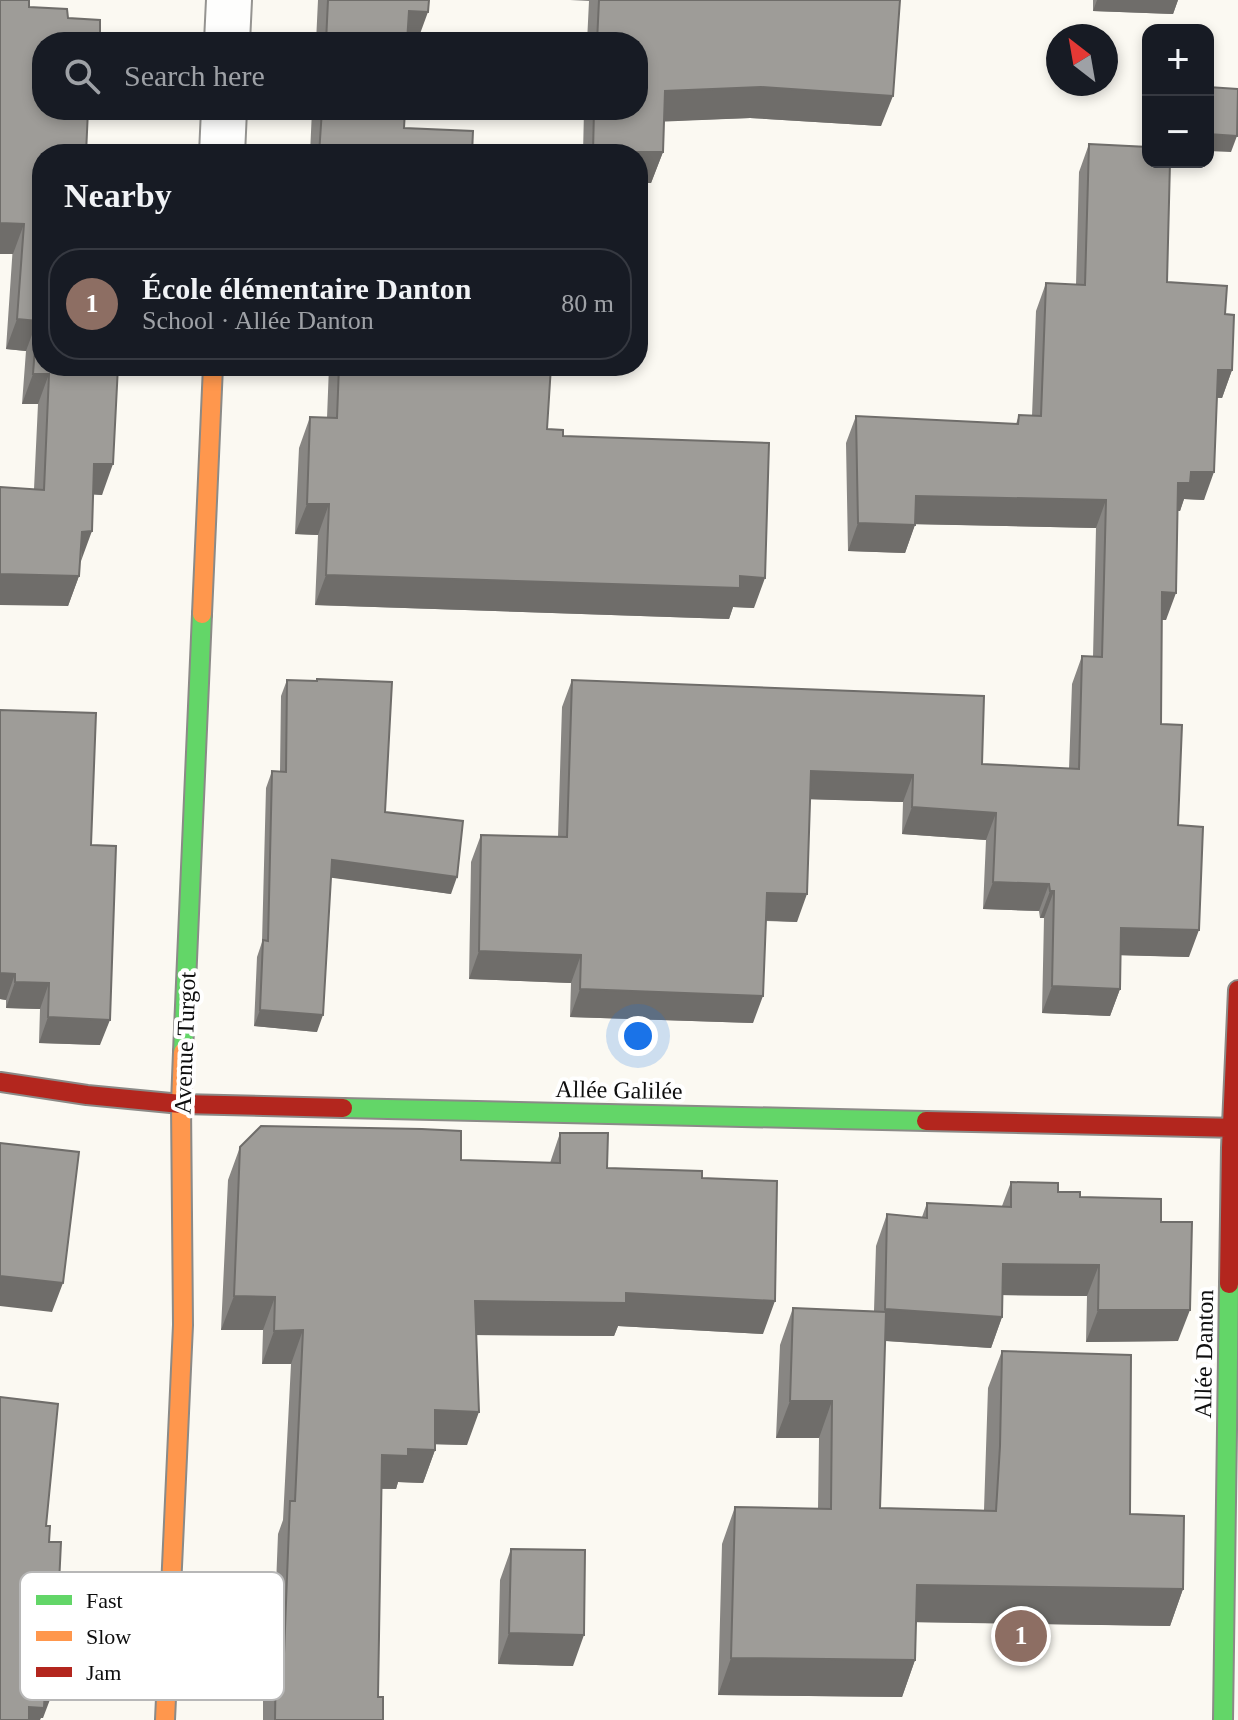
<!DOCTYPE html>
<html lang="en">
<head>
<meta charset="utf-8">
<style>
  :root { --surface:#171b24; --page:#242831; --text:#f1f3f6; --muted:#9ea1a6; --line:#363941; --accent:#0b8043 }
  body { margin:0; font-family:Georgia,serif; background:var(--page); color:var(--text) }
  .controls { position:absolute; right:24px; top:24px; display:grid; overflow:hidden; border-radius:16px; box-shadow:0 4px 12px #0003 }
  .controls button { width:72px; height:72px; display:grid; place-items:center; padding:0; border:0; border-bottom:2px solid var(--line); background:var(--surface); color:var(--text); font:40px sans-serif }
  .compass { position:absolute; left:1046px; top:24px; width:72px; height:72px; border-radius:50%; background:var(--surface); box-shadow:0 4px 12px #0003; rotate:329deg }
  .you { position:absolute; left:638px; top:1036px; width:28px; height:28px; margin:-20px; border:6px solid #fff; border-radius:50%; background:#1a73e8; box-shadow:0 0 0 12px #1a73e833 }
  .badge { display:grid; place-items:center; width:52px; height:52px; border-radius:50%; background:var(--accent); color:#fff; font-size:26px; font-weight:700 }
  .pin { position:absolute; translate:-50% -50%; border:4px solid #fff; box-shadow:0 2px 8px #0006 }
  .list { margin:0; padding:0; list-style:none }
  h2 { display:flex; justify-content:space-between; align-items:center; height:104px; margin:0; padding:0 32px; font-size:34px }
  h2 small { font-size:26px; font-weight:400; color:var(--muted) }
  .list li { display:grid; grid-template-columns:52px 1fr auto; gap:24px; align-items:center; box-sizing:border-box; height:112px; margin:0 16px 16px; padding:0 16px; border:2px solid var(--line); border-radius:32px }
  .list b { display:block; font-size:30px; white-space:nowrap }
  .list p { margin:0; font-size:26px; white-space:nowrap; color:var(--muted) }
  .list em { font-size:26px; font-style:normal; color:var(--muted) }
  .icon { flex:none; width:44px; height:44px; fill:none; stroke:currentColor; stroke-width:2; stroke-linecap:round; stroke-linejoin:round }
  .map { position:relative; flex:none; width:1238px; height:1720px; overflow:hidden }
  .search { position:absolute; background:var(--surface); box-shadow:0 4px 12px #0003; left:32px; top:32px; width:616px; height:88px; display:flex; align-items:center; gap:20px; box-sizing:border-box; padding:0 28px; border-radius:32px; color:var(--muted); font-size:30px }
  .panel { position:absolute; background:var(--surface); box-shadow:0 4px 12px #0003; left:32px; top:144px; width:616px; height:232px; border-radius:32px }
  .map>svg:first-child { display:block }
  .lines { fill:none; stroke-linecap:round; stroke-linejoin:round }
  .street-casing { stroke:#959491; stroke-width:48 }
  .fast-casing { stroke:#8b8a87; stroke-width:22 }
  .slow-casing { stroke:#8b8a87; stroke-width:22 }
  .jam-casing { stroke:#8b8a87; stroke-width:22 }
  .street { stroke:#fefefd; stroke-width:44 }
  .fast { stroke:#63d668; stroke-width:18 }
  .slow { stroke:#ff974d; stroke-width:18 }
  .jam { stroke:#b3261e; stroke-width:18 }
  .wall { fill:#888683 }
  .shaded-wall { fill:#6f6d6a }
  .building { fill:#9e9c98; stroke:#6f6d6a; stroke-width:2 }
  .labels { text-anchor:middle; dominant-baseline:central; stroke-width:8; stroke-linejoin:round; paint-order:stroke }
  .street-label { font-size:24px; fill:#0e0e0e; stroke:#fff }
  .key { fill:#fff; stroke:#b7b7b7; stroke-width:2 }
  .key-label { font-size:22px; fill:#0e0e0e }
</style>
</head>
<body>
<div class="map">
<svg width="1238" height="1720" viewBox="0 0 1238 1720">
  <rect width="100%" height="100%" fill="#fbf9f2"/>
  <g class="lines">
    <g class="street-casing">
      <path id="street" d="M227,42L229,0
        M222,154L224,110"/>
    </g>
    <g class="fast-casing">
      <path id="fast" d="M183,1052L202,614
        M343,1108L926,1121
        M1223,1720L1229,1284"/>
    </g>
    <g class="slow-casing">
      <path id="slow" d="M202,614L213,366
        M165,1720L183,1325L181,1104L183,1052"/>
    </g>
    <g class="jam-casing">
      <path id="jam" d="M0,1082L87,1095L181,1104L343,1108
        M926,1121L1238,1128
        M1229,1284L1231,1148L1238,990"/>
    </g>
    <use href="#street" class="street"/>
    <use href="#fast" class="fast"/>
    <use href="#slow" class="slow"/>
    <use href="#jam" class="jam"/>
  </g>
  <path class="wall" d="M318,0H429L417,42H316Z
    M570,0H900L881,126L750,118L664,121L663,152L651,183L638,154H583L584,110H638V42H587L589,1Z
    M1093,0H1178L1173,14L1093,11Z
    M29,7L42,110H91L87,120L42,366H118L102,495L93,494L80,561L79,576L68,606L34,489L38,404H22L26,351L6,349Z
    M312,110H405L404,128L472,154H310Z
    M1089,144L1167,282L1225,314L1232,370L1222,398H1217L1204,500L1184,499L1180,511L1177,510L1166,620H1162L1161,724L1178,825L1189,957L1121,955L1120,989L1110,1016L1042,1013L1044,918H1040L1039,911L983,909L986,840L902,834L903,802L810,799L797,922L766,921L753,1023L570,1017L571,983L469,979L471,862L481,835L558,837L562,707L572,680L982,764L1069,769L1072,684L1082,656L1093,657L1096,528L915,524L905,553L848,551L846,443L856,416L1016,424L1019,415L1032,416L1036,311L1046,283L1076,285L1079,172Z
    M329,366H551L547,429L563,436L754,608L733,607L729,619L315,605L318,535L295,534L299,448L310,417L327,418Z
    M287,680L385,812L451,894L331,877L317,1032L254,1026L257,957L262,942L266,788L272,771L280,772L281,696Z
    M0,710L91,845L100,1045L39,1043L40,1009L6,1008V1000L0,999Z
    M560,1133L607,1168L702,1178L763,1334L618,1326L614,1336L476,1335L467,1445L435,1444V1450L423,1483L398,1482L396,1489H382L378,1697L383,1720H263V1687L273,1662L278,1534L283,1520L291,1364H262L263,1330H221L228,1180L240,1147L461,1160L550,1163Z
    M1011,1182L1080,1197L1161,1222L1178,1341L1086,1342L1087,1296L1003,1295L1002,1317L991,1348L885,1341L880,1508L984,1510L988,1388L1002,1351L1130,1514L1183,1589L1170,1626L916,1622L915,1660L902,1697L718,1695L722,1544L735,1507L818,1509L819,1438H776L780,1345L793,1308L874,1311L876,1246L887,1214L922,1217L927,1203L1002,1206Z
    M511,1549L573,1666L498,1664L500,1580Z"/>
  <path class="shaded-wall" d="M1097,0H1178L1173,14L1093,11Z
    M409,11L428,12L417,42L397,41Z
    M761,87L893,96L881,126L750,118L654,122L665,91Z
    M1208,134L1237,136L1231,152L1208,151Z
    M593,152H663L651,183H638V154H592Z
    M0,223L24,224L13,254H0Z
    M17,319L37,321L26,351L6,349Z
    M1218,370H1232L1222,398L1208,397Z
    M33,374H49L38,404H22Z
    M94,464H113L102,495L83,494Z
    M1191,472H1214L1204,500L1184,499L1180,511L1168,510L1178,483Z
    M916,496L1106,500L1096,528L906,524Z
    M307,504H329L318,535L295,534Z
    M858,523L915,525L905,553L848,551Z
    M92,531L81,561L82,532Z
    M0,574L79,576L68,606L0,605Z
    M326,575L740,576L765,578L754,608L733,607L729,619L315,605Z
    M1162,592L1176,593L1166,620H1153Z
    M811,771L913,775L903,802L801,799Z
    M912,807L996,813L986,840L902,834Z
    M332,860L457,877L451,894L326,877Z
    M993,882L1049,884L1039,911L983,909Z
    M1050,891H1054L1044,918H1040Z
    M767,893L807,894L797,922L757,920Z
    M1121,928L1199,930L1189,957L1111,955Z
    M479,951L581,955L571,983L469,979Z
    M0,973L15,974L6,1000L0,999Z
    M15,982L49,983L40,1009L6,1008Z
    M1052,986L1120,989L1110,1016L1042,1013Z
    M580,989L763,996L753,1023L570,1017Z
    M260,1010L323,1015L317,1032L254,1026Z
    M48,1017L110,1020L100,1045L39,1043Z
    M1003,1264L1099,1265L1087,1296L992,1295Z
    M0,1276L63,1283L52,1312L0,1306Z
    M626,1293L775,1301L763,1334L618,1326L614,1336L463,1335L475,1301Z
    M234,1296L275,1297L263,1330H221Z
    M885,1309L1002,1317L991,1348L873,1340Z
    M1098,1310H1190L1178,1341L1086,1342Z
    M303,1330L291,1364H262L274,1331Z
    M790,1401H832L819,1438H776Z
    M435,1410L479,1412L467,1445L423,1444Z
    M408,1449L435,1450L423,1483L398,1482L396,1489L370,1488L382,1455Z
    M917,1585L1183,1589L1170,1626L903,1622Z
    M509,1633L584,1635L573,1666L498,1664Z
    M731,1658L915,1660L902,1697L718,1695Z
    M45,1689H54L43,1718H41L40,1720H25L29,1707Z"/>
  <path class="building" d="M0,0H29V7L67,9L68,18L100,20V42H42V110H88L86,154H42V366H118L113,464H94L92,531L82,532L79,576L0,574V487L44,490L49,374H33L37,321L17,319L24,224L0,223Z
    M328,0H429L428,12L409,11L407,42H326Z
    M599,0H900L893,96L761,87L665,91L663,152H593L594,110H638V42H597Z
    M1208,87L1238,89L1237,136L1208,134Z
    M322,110H405L404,128L473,131L472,154H319Z
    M1089,144L1148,147V162H1170L1167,282L1227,286L1225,314L1234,315L1232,370H1218L1214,472H1191L1190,483H1178L1176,593L1162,592L1161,724L1182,725L1178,825L1203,827L1199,930L1121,928L1120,989L1052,986L1054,891H1050L1049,884L993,882L996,813L912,807L913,775L811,771L807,894L767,893L763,996L580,989L581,955L479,951L481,835L567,837L572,680L984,696L982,764L1079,769L1082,656L1102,657L1106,500L916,496L915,525L858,523L856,416L1018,424L1019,415L1041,416L1046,283L1085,285Z
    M339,366H551L547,429L563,430V436L769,443L765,578L740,576V588L326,575L329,504H307L310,417L337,418Z
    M317,679L392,682L385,812L463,821L457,877L332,860L323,1015L260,1010L263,940L268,941L272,771L286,772L287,680L317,681Z
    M0,710L96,713L91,845L116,846L110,1020L48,1017L49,983L15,982V974L0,973Z
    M261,1126L422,1129L461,1131V1160L560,1163V1133H608L607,1168L702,1171V1178L777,1181L775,1301L626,1293V1303L475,1301L479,1412L435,1410V1450L408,1449V1456L382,1455L378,1697H383V1720H275L276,1653L284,1654L290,1501H295L303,1330L274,1331L275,1297L234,1296L240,1147Z
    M0,1143L79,1152L63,1283L0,1276Z
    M1011,1182L1058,1183V1192H1080V1197L1161,1199V1222H1192L1190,1310H1098L1099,1265L1003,1264L1002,1317L885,1309L887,1214L927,1218V1203L1011,1207Z
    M793,1308L886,1312L880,1508L996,1511L1000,1446L1002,1351L1131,1355L1130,1514L1184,1516L1183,1589L917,1585L915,1660L731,1658L735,1507L831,1509L832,1401H790Z
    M0,1397L58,1404L46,1526H50L49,1542H61L54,1689H45L44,1708L29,1707V1720H0Z
    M511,1549L585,1550L584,1635L509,1633Z"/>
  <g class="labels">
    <g class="street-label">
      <text transform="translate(185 1043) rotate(-88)">Avenue Turgot</text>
      <text transform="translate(619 1090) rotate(1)">Allée Galilée</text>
      <text transform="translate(1204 1354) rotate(-89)">Allée Danton</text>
    </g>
  </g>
  <rect x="20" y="1572" width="264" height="128" rx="12" class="key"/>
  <rect x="36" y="1595" width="36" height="10" fill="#63d668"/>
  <rect x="36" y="1631" width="36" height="10" fill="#ff974d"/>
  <rect x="36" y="1667" width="36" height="10" fill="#b3261e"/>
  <g class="key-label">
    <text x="86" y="1608">Fast</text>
    <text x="86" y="1644">Slow</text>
    <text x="86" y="1680">Jam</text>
  </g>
</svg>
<div class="controls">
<button>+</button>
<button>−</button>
</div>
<svg class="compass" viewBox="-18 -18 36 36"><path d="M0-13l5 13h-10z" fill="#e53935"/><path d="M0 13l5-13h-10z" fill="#9ea1a6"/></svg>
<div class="you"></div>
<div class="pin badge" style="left:1021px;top:1636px;background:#8d6e63">1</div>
<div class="search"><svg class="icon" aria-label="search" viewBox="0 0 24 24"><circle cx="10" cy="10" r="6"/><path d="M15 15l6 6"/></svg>Search here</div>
<section class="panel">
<h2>Nearby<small></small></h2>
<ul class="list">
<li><span class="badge" style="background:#8d6e63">1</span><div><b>École élémentaire Danton</b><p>School · Allée Danton</p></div><em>80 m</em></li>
</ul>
</section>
</div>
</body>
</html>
